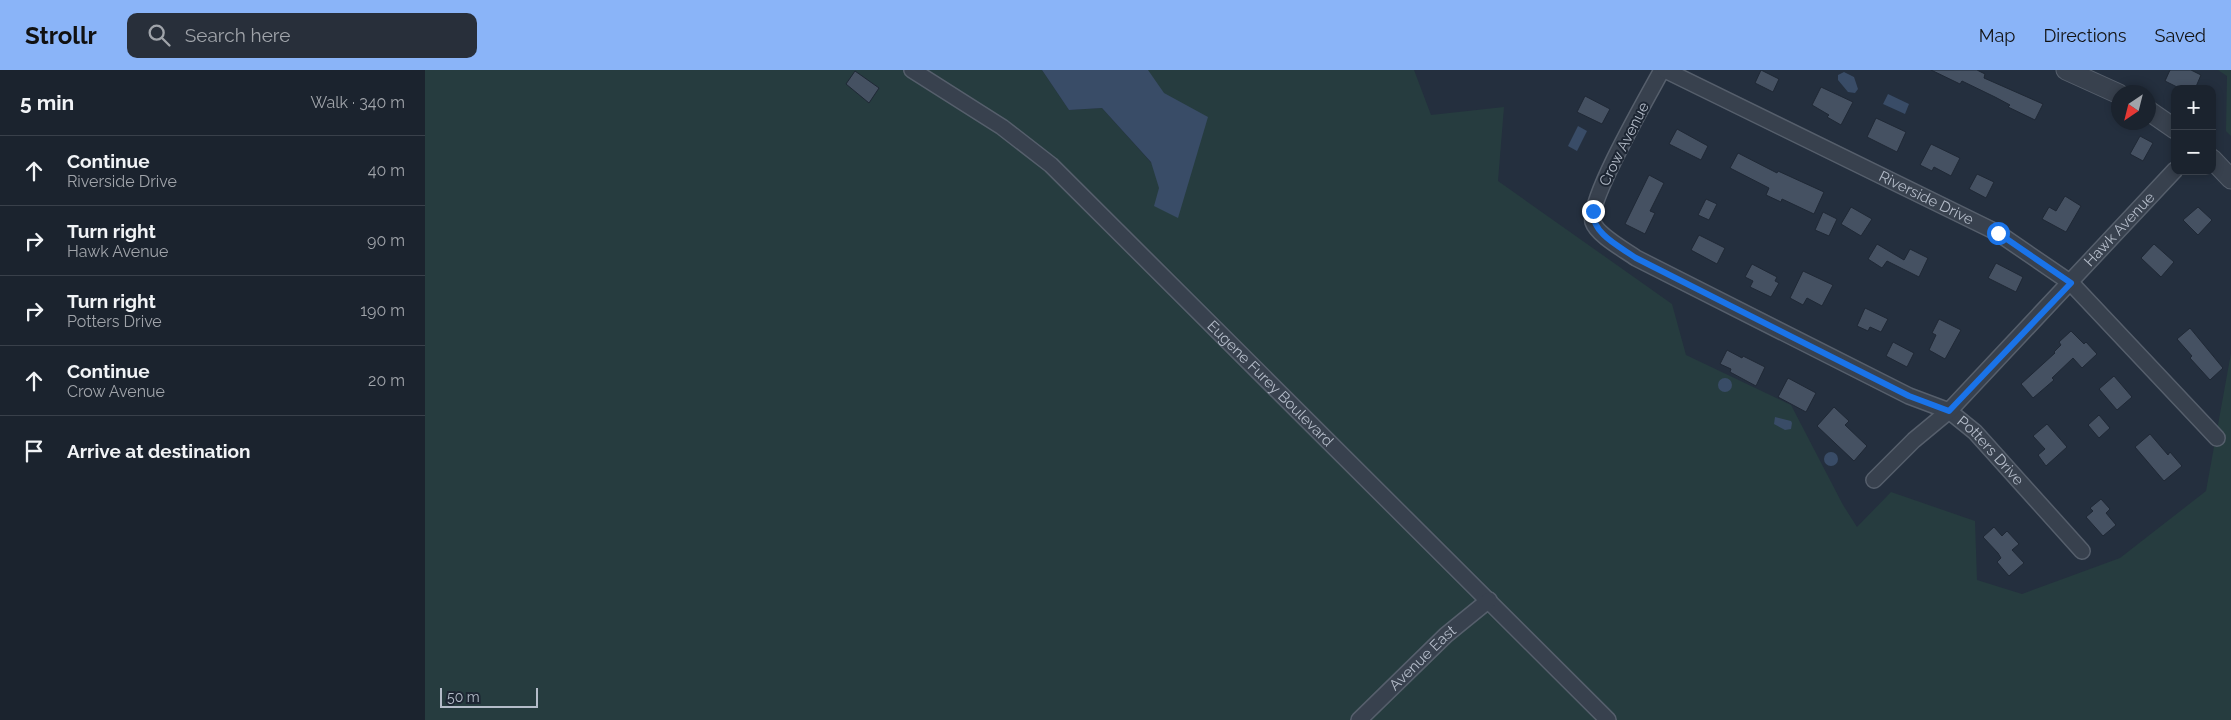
<!DOCTYPE html>
<html lang="en">
<head>
<meta charset="utf-8">
<style>
  :root { --surface:#1b232e; --page:#282f3a; --text:#f1f3f6; --muted:#a0a4aa; --line:#39404a; --accent:#8ab4f8 }
  body { margin:0; font-family:Raleway,sans-serif; background:var(--page); color:var(--text) }
  .controls { position:absolute; right:15px; top:15px; display:grid; overflow:hidden; border-radius:10px; box-shadow:0 2px 8px #0003 }
  .controls button { width:45px; height:45px; display:grid; place-items:center; padding:0; border:0; border-bottom:1px solid var(--line); background:var(--surface); color:var(--text); font:25px sans-serif }
  .compass { position:absolute; left:1686px; top:15px; width:45px; height:45px; border-radius:50%; background:var(--surface); box-shadow:0 2px 8px #0003; rotate:215deg }
  .scale { position:absolute; left:15px; bottom:12px; width:98px; box-sizing:border-box; padding-left:5px; border:2px solid #b4bcc9; border-top:0; font-size:14px; line-height:18px; white-space:nowrap; color:#b4bcc9; -webkit-text-stroke:4px #1d2633; paint-order:stroke }
  .stop { position:absolute; width:15px; height:15px; margin:-11px; border:4px solid #1a73e8; border-radius:50%; background:#fff }
  .stop.end { background:#1a73e8; border-color:#fff; box-shadow:0 1px 5px #0008 }
  .list { margin:0; padding:0; list-style:none }
  h2 { display:flex; justify-content:space-between; align-items:center; height:65px; margin:0; padding:0 20px; font-size:21px }
  h2 small { font-size:16px; font-weight:400; color:var(--muted) }
  .list li { display:grid; grid-template-columns:32px 1fr auto; gap:15px; align-items:center; box-sizing:border-box; height:70px; padding:0 20px; border-top:1px solid var(--line) }
  .list b { display:block; font-size:19px; white-space:nowrap }
  .list p { margin:0; font-size:16px; white-space:nowrap; color:var(--muted) }
  .list em { font-size:16px; font-style:normal; color:var(--muted) }
  .icon { flex:none; width:28px; height:28px; fill:none; stroke:currentColor; stroke-width:2; stroke-linecap:round; stroke-linejoin:round }
  .map { position:relative; flex:none; width:1806px; height:650px; overflow:hidden }
  header { display:flex; align-items:center; gap:30px; box-sizing:border-box; height:70px; padding:0 25px; background:var(--accent); color:#111 }
  header strong { font-size:24px }
  nav { display:flex; gap:28px; margin-inline-start:auto; font-size:18px }
  .search { width:350px; height:45px; background:var(--page); display:flex; align-items:center; gap:12px; box-sizing:border-box; padding:0 18px; border-radius:10px; color:var(--muted); font-size:19px }
  main { display:flex }
  aside { flex:1; background:var(--surface) }
  .map>svg:first-child { display:block }
  .green { fill:#263c3f }
  .water { fill:#394c67 }
  .building { fill:#455162; stroke:#1f2835 }
  .lines { fill:none; stroke-linecap:round; stroke-linejoin:round }
  .minor-casing { stroke:#565f6c; stroke-width:18 }
  .tertiary-casing { stroke:#565f6c; stroke-width:21 }
  .minor { stroke:#38414e; stroke-width:15 }
  .tertiary { stroke:#38414e; stroke-width:19 }
  .route { stroke:#1a73e8; stroke-width:6 }
  .labels { text-anchor:middle; dominant-baseline:central; stroke-width:4; stroke-linejoin:round; paint-order:stroke }
  .street-label { font-size:15px; fill:#b4bcc9; stroke:#1d2633 }
</style>
</head>
<body>
<header>
<strong>Strollr</strong>
<div class="search"><svg class="icon" aria-label="search" viewBox="0 0 24 24"><circle cx="10" cy="10" r="6"/><path d="M15 15l6 6"/></svg>Search here</div>
<nav><a>Map</a><a>Directions</a><a>Saved</a></nav>
</header>
<main>
<aside>
<h2>5 min<small>Walk · 340 m</small></h2>
<ul class="list">
<li><svg class="icon" aria-label="ahead" viewBox="0 0 24 24"><path d="M12 20V5M6 11l6-6 6 6"/></svg><div><b>Continue</b><p>Riverside Drive</p></div><em>40 m</em></li>
<li><svg class="icon" aria-label="right" viewBox="0 0 24 24"><path d="M7 20v-9h11M14 6l5 5-5 5"/></svg><div><b>Turn right</b><p>Hawk Avenue</p></div><em>90 m</em></li>
<li><svg class="icon" aria-label="right" viewBox="0 0 24 24"><path d="M7 20v-9h11M14 6l5 5-5 5"/></svg><div><b>Turn right</b><p>Potters Drive</p></div><em>190 m</em></li>
<li><svg class="icon" aria-label="ahead" viewBox="0 0 24 24"><path d="M12 20V5M6 11l6-6 6 6"/></svg><div><b>Continue</b><p>Crow Avenue</p></div><em>20 m</em></li>
<li><svg class="icon" aria-label="arrive" viewBox="0 0 24 24"><path d="M6 21V4h12l-3 4 3 4H6"/></svg><div><b>Arrive at destination</b></div></li>
</ul>
</aside>
<div class="map">
<svg width="1806" height="650" viewBox="0 0 1806 650">
  <rect width="100%" height="100%" fill="#242f3e"/>
  <path class="green" d="M0,0H617L644,40L677,38L738,106L752,147L737,22L722,0H989L1006,45L1079,37L1073,111L1247,234L1261,285L1366,335L1418,435L1432,457L1466,422L1550,451L1552,510L1597,524L1695,488L1781,421L1806,283V650H0Z
    M1793,0H1806V66L1801,61L1802,6Z"/>
  <path class="water" d="M617,0H723L739,23L783,47L753,148L729,136L734,118L726,92L677,38L644,40Z
    M1419,2L1429,7L1433,19L1430,23L1423,22L1413,10V5Z
    M1463,24L1484,34L1480,44L1458,34Z
    M1153,56L1162,61L1152,81L1143,76Z
    M1293 315a7 7 0 1 1 14 0a7 7 0 1 1-14 0Z
    M1350,347L1366,351L1367,353L1366,359L1360,360L1349,354Z
    M1399 389a7 7 0 1 1 14 0a7 7 0 1 1-14 0Z"/>
  <path class="building" d="M1336,0L1354,9L1348,22L1330,13Z
    M1506,0H1552L1560,4L1559,8L1618,34L1610,50L1583,37L1585,35L1570,27L1537,11L1535,14Z
    M1745,0H1766L1776,5L1770,19H1756L1740,11Z
    M430,1L454,18L444,33L421,14Z
    M1396,17L1428,32L1416,55L1402,47L1404,45L1387,35Z
    M1160,26L1185,39L1177,54L1152,42Z
    M1451,48L1481,62L1472,82L1442,67Z
    M1252,59L1283,76L1276,90L1244,74Z
    M1715,66L1728,73L1718,91L1705,84Z
    M1506,74L1535,88L1526,106L1509,97L1507,101L1495,95Z
    M1313,83L1352,103L1353,101L1399,122L1389,144L1357,129L1356,132L1341,125L1344,118L1305,98Z
    M1552,104L1569,112L1561,128L1544,119Z
    M1224,105L1239,113L1225,141L1230,143L1220,164L1200,154Z
    M1640,126L1656,136L1641,162L1617,149L1624,137L1631,141Z
    M1281,129L1292,134L1284,150L1273,145Z
    M1426,137L1447,149L1436,166L1416,154Z
    M1773,137L1787,150L1773,165L1758,150Z
    M1398,142L1412,149L1404,166L1390,160Z
    M1274,165L1300,178L1292,194L1266,180Z
    M1452,174L1479,190L1485,179L1503,188L1494,207L1462,191L1457,198L1443,189Z
    M1729,174L1749,192L1736,207L1716,188Z
    M1571,193L1598,207L1591,222L1563,208Z
    M1327,194L1352,207L1350,211L1354,213L1346,227L1325,217L1328,211L1320,207Z
    M1378,201L1408,215L1397,236L1382,228L1378,235L1365,228Z
    M1440,238L1463,249L1456,262L1445,257L1443,261L1432,256Z
    M1514,249L1536,260L1520,289L1504,280L1511,265L1507,263Z
    M1765,258L1798,298L1785,310L1765,288L1767,286L1752,269Z
    M1646,261L1659,274L1661,272L1672,284L1657,298L1648,288L1627,308L1629,310L1608,328L1596,314L1630,283L1629,282L1636,275L1634,272Z
    M1468,272L1489,283L1482,297L1461,286Z
    M1302,280L1317,288L1318,286L1340,297L1331,316L1305,302L1306,299L1295,294Z
    M1689,306L1707,327L1692,340L1674,319Z
    M1363,308L1391,323L1381,342L1353,327Z
    M1409,337L1424,351L1420,355L1442,376L1429,391L1392,356Z
    M1674,345L1685,358L1674,368L1663,355Z
    M1622,354L1642,377L1621,396L1613,385L1620,379L1608,366Z
    M1725,364L1743,385L1745,382L1757,396L1739,411L1710,377Z
    M1676,429L1685,439L1681,443L1691,455L1678,466L1661,447L1668,441L1665,438Z
    M1569,457L1577,466L1582,461L1594,474L1587,480L1599,493L1584,506L1572,492L1576,488L1573,483L1558,467Z"/>
  <g class="lines">
    <g class="minor-casing">
      <g id="minor">
        <path id="s1" d="M487,0L577,57L626,95L1183,650"/>
        <path id="s2" d="M1237,0C1224,24 1162,131 1168,152C1172,165 1200,180 1211,188L1484,326L1524,341L1550,362L1657,481"/>
        <path id="s3" d="M1240,0L1573,163L1646,213L1792,368"/>
        <path id="s4" d="M1449,410L1489,370L1524,341L1750,100"/>
        <path id="s5" d="M934,650L1021,565L1064,530"/>
      </g>
    </g>
    <g class="tertiary-casing">
      <path id="tertiary" d="M1641,0L1694,24
        M1724,41L1750,59
        M1787,89L1806,109"/>
    </g>
    <use href="#minor" class="minor"/>
    <use href="#tertiary" class="tertiary"/>
  </g>
  <g class="lines">
    <path class="route" d="M1168,141C1167,164 1194,176 1211,188L1484,326L1524,341L1646,213L1573,163"/>
  </g>
  <g class="labels">
    <g class="street-label">
      <text transform="translate(1199 74) rotate(-63)">Crow Avenue</text>
      <text stroke="none"><textPath href="#s3" startOffset="291">Riverside Drive</textPath></text>
      <text stroke="none"><textPath href="#s4" startOffset="351">Hawk Avenue</textPath></text>
      <text stroke="none"><textPath href="#s1" startOffset="478">Eugene Furey Boulevard</textPath></text>
      <text stroke="none"><textPath href="#s2" startOffset="631">Potters Drive</textPath></text>
      <text stroke="none"><textPath href="#s5" startOffset="89">Avenue East</textPath></text>
    </g>
  </g>
</svg>
<div class="controls">
<button>+</button>
<button>−</button>
</div>
<svg class="compass" viewBox="-18 -18 36 36"><path d="M0-13l5 13h-10z" fill="#e53935"/><path d="M0 13l5-13h-10z" fill="#a0a4aa"/></svg>
<div class="scale">50 m</div>
<div class="stop" style="left:1573px;top:163px"></div>
<div class="stop end" style="left:1168px;top:141px"></div>
</div>
</main>
</body>
</html>
